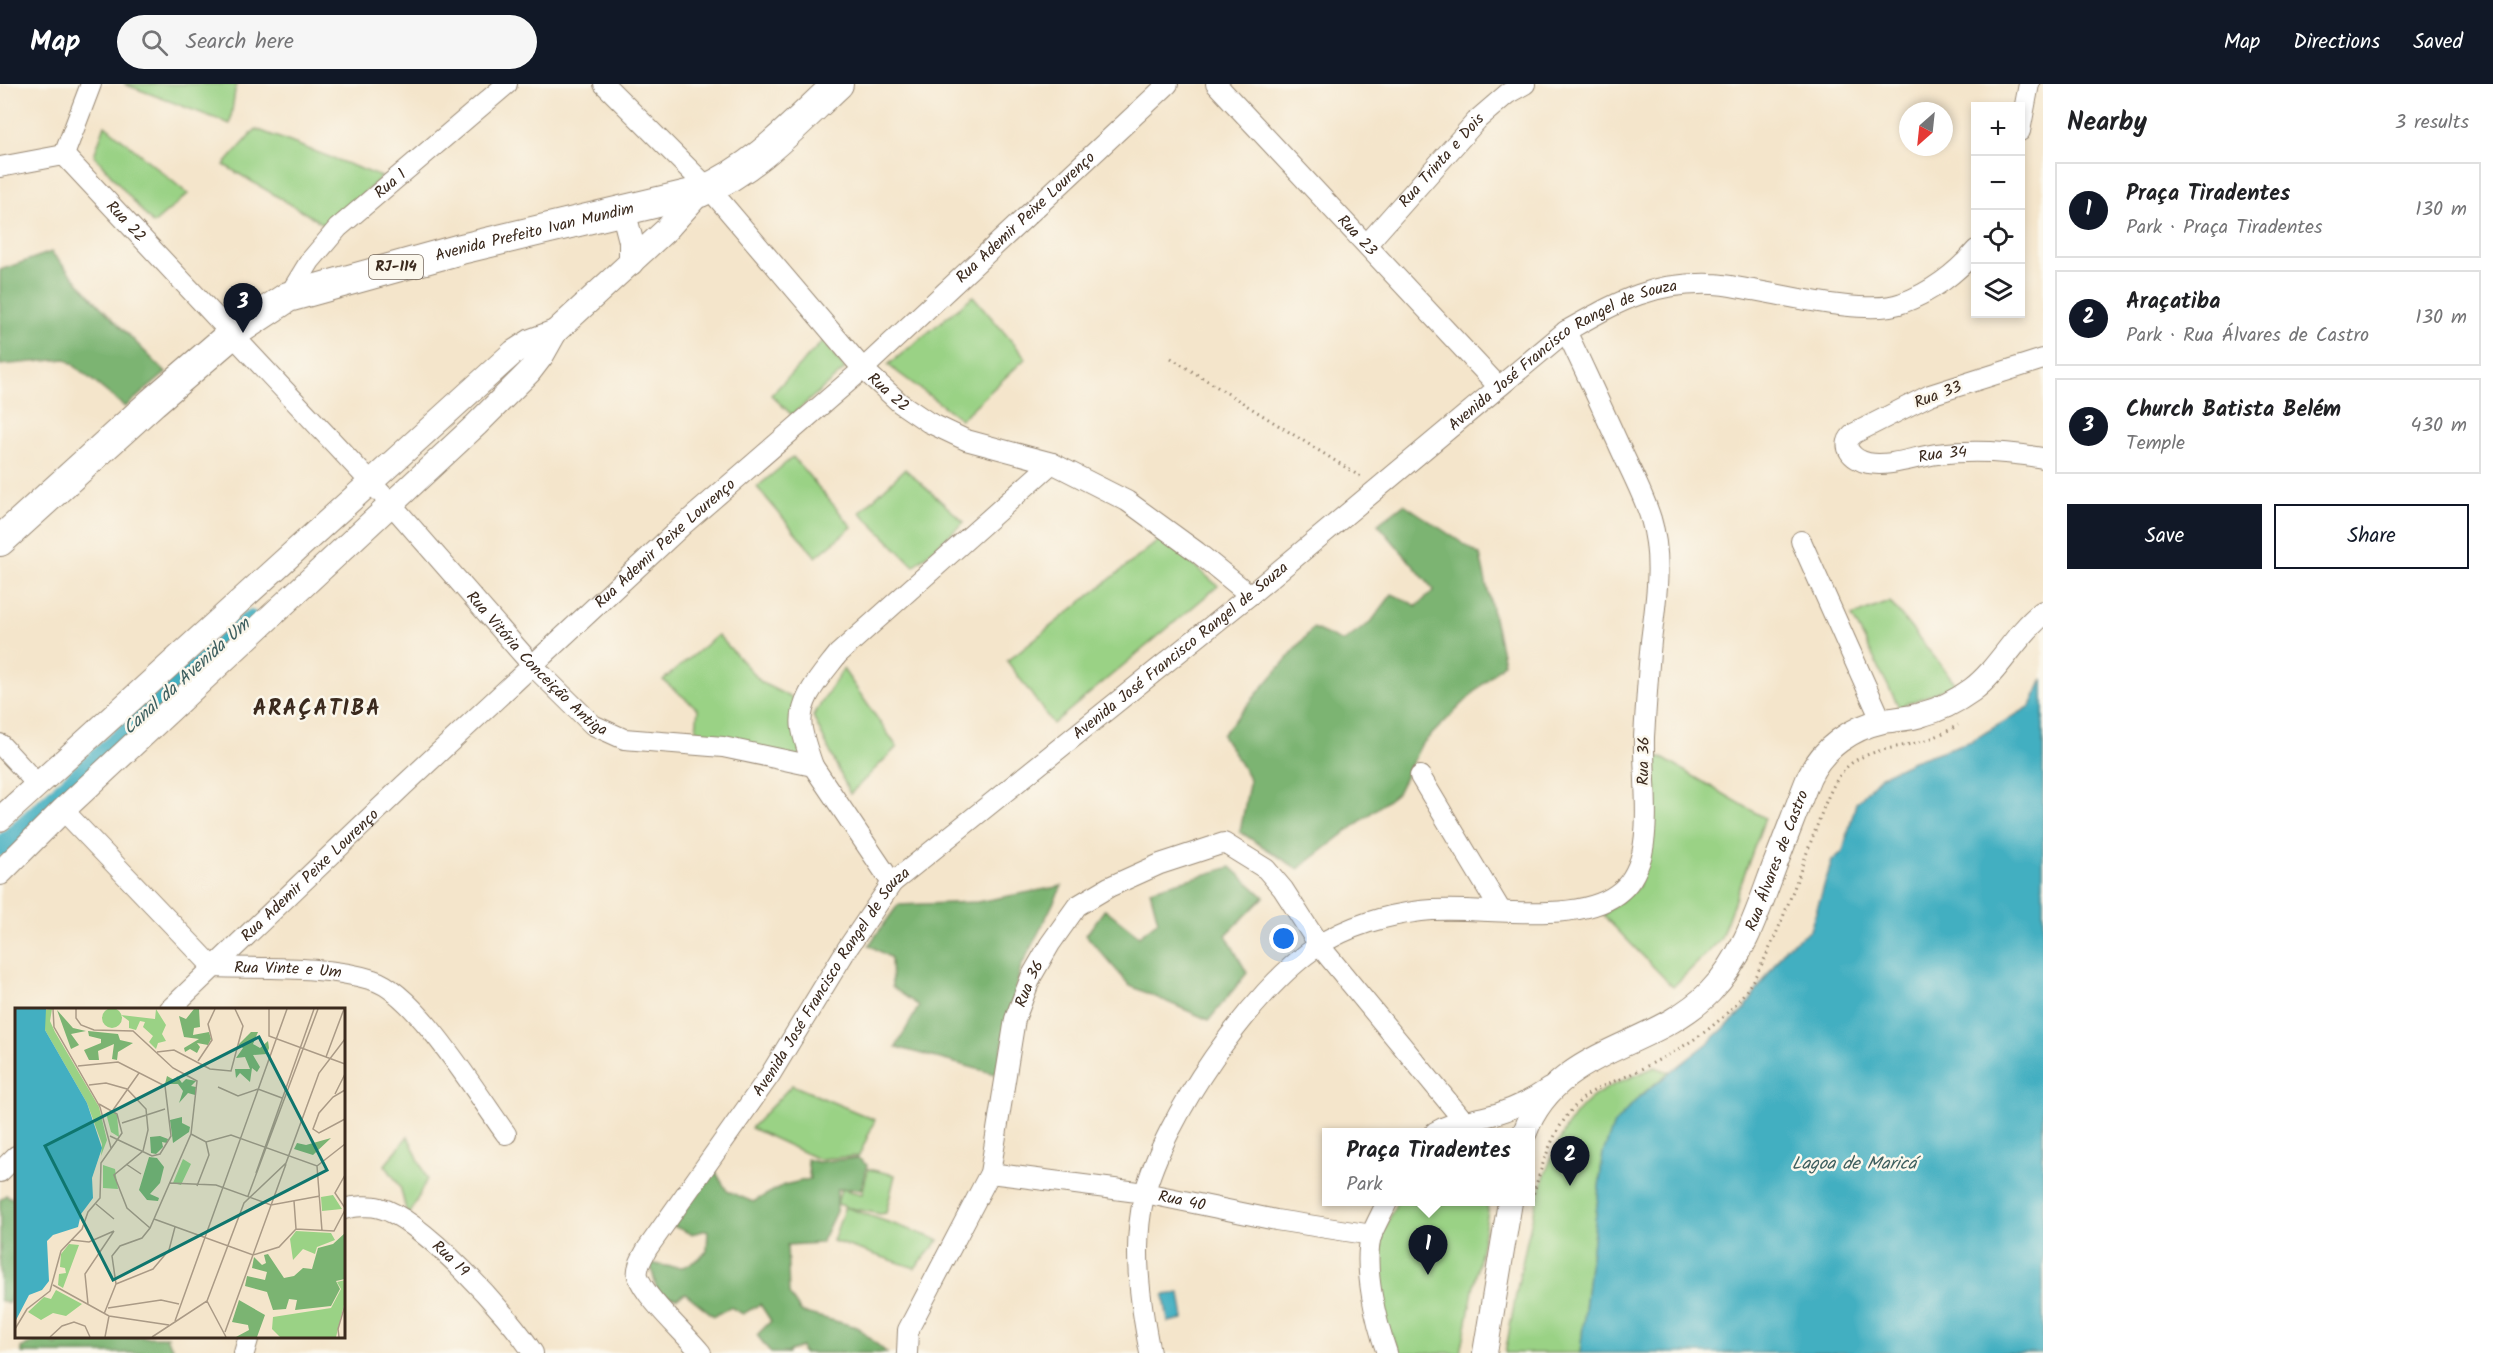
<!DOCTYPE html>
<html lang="en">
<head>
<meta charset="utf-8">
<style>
  :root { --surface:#fff; --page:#f6f6f6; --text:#202124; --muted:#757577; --line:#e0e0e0; --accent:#111827 }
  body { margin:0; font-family:Kalam,sans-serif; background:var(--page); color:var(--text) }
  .controls { position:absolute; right:18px; top:18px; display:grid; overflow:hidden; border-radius:0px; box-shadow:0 3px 9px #0003 }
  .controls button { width:54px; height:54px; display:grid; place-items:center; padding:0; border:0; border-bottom:2px solid var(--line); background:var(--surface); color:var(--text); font:30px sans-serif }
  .compass { position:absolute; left:1899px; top:18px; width:54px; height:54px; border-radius:50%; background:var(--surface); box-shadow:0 3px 9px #0003; rotate:207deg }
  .you { position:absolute; left:1284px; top:855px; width:21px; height:21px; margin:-15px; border:4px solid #fff; border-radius:50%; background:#1a73e8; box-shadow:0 0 0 9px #1a73e833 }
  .badge { display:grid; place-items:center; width:39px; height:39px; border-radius:50%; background:var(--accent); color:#fff; font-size:20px; font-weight:700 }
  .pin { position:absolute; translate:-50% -50px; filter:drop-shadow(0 2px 3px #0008) }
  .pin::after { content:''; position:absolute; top:32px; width:21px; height:18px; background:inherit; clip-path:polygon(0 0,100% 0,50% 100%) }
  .popup { position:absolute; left:1322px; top:1044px; width:213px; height:78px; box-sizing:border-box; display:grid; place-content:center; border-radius:0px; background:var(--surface); filter:drop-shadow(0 2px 4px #0005); font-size:20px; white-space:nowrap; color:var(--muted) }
  .popup b { font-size:22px; color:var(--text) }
  .popup::after { content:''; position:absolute; left:50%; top:100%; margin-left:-12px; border:12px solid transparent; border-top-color:var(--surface) }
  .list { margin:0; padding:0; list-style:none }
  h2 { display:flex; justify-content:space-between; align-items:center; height:78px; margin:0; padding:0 24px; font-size:26px }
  h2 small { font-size:20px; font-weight:400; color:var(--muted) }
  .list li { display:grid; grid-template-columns:39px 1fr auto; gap:18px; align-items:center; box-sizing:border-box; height:96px; margin:0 12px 12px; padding:0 12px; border:2px solid var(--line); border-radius:0px }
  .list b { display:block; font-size:22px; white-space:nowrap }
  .list p { margin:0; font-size:20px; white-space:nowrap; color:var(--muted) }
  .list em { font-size:20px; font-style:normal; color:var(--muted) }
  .actions { display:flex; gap:12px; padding:18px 24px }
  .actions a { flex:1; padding:14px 0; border:2px solid var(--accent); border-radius:0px; text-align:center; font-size:21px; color:var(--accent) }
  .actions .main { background:var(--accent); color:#fff }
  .icon { flex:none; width:33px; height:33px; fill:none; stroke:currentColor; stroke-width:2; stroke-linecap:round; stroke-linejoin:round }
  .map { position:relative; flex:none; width:2043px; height:1269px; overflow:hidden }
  header { display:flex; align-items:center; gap:36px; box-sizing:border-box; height:84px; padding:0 30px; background:var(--accent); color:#fff }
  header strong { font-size:28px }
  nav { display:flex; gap:33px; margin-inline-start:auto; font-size:21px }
  .search { width:420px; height:54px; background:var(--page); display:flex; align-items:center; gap:15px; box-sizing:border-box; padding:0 21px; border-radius:33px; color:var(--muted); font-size:22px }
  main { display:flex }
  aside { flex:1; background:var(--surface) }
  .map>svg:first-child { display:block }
  .green { fill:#9ad285; stroke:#6a7e52; stroke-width:1.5 }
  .forest { fill:#7bb472; stroke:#5b6f48; stroke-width:1.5 }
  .water { fill:#43afc1; stroke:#3f6c70; stroke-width:1.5 }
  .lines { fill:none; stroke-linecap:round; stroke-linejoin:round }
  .canal { stroke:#43afc1; stroke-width:20 }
  .minor-casing { stroke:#988874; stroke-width:22 }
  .tertiary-casing { stroke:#988874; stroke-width:26 }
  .primary-casing { stroke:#988874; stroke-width:32 }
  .path { stroke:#988874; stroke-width:3; stroke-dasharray:1.5 4.5; stroke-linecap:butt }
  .minor { stroke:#fff; stroke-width:20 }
  .tertiary { stroke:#fff; stroke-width:24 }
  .primary { stroke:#fff; stroke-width:30 }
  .labels { text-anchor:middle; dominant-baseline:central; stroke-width:5; stroke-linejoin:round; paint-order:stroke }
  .shield { fill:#fbf7ec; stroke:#75685c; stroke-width:1.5 }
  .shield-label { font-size:15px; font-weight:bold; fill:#3b2a1e }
  .street-label { font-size:16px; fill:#3b2a1e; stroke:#fbf7ec }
  .water-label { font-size:18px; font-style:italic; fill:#3e5f5f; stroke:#fbf7ec }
  .district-label { font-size:22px; font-weight:bold; letter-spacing:1.5px; fill:#3b2a1e; stroke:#fbf7ec }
  .inset-road { fill:none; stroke:#aa9a86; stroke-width:1.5 }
  .view { fill:#0f766e; fill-opacity:0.15; stroke:#0f766e; stroke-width:3 }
  .inset-edge { fill:none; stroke:#3b2a1e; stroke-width:3 }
</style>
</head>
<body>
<header>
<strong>Map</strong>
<div class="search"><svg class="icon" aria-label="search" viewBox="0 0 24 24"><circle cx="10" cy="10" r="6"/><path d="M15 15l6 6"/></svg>Search here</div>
<nav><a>Map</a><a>Directions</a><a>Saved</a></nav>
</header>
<main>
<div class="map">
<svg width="2043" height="1269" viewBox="0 0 2043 1269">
  <rect width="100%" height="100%" fill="#fbf7ec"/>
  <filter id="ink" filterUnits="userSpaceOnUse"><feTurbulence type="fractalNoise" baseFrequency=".0167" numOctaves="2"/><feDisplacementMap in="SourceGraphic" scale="12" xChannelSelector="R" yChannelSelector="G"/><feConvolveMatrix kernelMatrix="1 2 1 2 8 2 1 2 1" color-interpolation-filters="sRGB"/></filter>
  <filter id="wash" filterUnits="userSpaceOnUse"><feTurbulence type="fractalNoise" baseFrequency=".008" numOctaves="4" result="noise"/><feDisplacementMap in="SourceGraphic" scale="24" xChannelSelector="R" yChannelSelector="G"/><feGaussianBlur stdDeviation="1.35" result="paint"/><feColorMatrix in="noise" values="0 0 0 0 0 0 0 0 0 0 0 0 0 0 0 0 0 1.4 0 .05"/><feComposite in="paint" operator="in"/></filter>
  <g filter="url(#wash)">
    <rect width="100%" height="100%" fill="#f4e5cb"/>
    <path class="green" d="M124,0H236L230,40Z
      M105,41L188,110L153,140L94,71Z
      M256,45L382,93L327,142L224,81Z
      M973,212L1026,274L961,335L888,281Z
      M823,257L845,285L792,331L771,311Z
      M793,373L852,443L816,473L757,403Z
      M905,385L964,438L914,482L860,428Z
      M1162,454L1218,502L1053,640L1007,577Z
      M1890,518L1956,600L1899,623L1852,532Z
      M718,551L762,599L798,617L800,674L696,647L698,625L663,596Z
      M843,585L897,663L850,710L813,632Z
      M1657,671L1765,734L1720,856L1673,903L1603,831L1639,802Z
      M1655,983L1669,988L1639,1013L1603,1069L1580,1269H1505C1519,1202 1536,1059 1589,1016C1607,1001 1634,993 1655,983Z
      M792,1001L875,1036L859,1072L818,1075L751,1044Z
      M408,1052L427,1095L408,1134L400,1102L385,1081Z
      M868,1085L895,1091L886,1129L880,1130L845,1123L939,1156L915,1184L833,1157L845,1122L837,1120L841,1105L862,1110Z
      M1397,1118H1487L1488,1128L1461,1269H1400L1380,1227V1155Z"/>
    <path class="forest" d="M51,168L100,222L166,289L125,323L66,275L0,281V186Z
      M1404,420L1480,471L1504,579L1421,661L1397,709L1298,785L1240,748L1250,695L1222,651L1313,544L1343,558L1371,538L1392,510L1417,522L1434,506L1378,440Z
      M1231,783L1264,813L1226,851L1247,889L1209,936L1130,902L1086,851L1105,825L1139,852L1158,837L1150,806Z
      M1062,802L1021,883L996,990L896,963L919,922L892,903L891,874L869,861L898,821L977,818Z
      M858,1074L867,1081L861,1105H837V1125L821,1159L787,1161L789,1210L801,1228L857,1243L887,1269H803L801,1263L789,1267L788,1269H771L757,1251L771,1237L760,1220L743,1230L730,1223L714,1232L685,1209L677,1214L658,1210L650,1179C679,1184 684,1189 707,1167L708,1146L691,1150L673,1142L711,1080L727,1107L753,1118L784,1101L810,1095L807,1075L817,1078Z
      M6,1111L16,1116V1203L8,1220L0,1216V1116Z
      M169,1253L166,1254L176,1269H22L21,1264L46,1253L56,1261L64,1253Z"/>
    <path class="water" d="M2043,595V1269H1580L1603,1069L1614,1040L1639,1013L1707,960L1744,926L1786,863L1810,846L1832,777L1843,767L1856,719L1881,692L1913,677L1971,657L2031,622Z
      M1180,1209L1184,1235L1168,1238L1164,1211Z"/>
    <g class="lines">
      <path class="canal" d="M0,763L250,536"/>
    </g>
  </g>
  <g filter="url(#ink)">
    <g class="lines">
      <g class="minor-casing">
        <g id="minor">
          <path id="s1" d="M604,0L714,110L863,285L900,319L928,338L966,356L1052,379L1127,417L1197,468L1250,511"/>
          <path id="s2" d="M1216,0L1498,302"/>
          <path d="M2020,47L2029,0"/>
          <path d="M64,71L91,0"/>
          <path id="s3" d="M0,83L64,71L392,421L532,581L593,641L624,655L723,663L813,682L892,799"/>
          <path id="s4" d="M1367,160L1478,35L1507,10L1525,0"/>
          <path id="s5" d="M288,213L310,177L338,144L507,0"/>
          <path id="s6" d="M2043,275L1930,311L1855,349C1838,361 1853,376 1868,379C1890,383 1915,373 1937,370C1972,366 2009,368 2043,374"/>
          <path d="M1801,457L1882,638"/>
          <path d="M0,660L38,701"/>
          <path d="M813,682C809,670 804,657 802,645C797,616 822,591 838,570L1052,379"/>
          <path d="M1420,692L1501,827"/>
          <path id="s7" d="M63,726L213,883C264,885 325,881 373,896C416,909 478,1012 506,1050"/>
          <path id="s8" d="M169,926L403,702L683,441L863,285L1168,0"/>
          <path d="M1435,1048C1451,1038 1467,1037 1484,1033C1507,1028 1530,1017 1549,1004"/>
          <path d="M0,1088L16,1072"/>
          <path id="s9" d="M990,1089L1145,1109L1276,1136L1372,1151"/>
          <path d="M1387,1118C1382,1129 1375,1141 1371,1152C1363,1185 1376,1238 1387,1269"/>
          <path id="s10" d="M344,1125C353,1122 371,1121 380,1124C421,1134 510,1232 533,1269"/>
          <path d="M244,1269L249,1252"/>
          <path id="s11" d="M701,1269C685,1249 645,1214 638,1192C636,1183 643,1173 647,1165L770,991L845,868L892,799L1250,511L1566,247C1618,218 1650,198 1712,200C1725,200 1739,204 1753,206C1789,212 1869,232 1902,219C1930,209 1957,189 1976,166"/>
          <path id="s12" d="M907,1269L908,1246L990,1089L1015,935L1031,893L1050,860L1077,822L1109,803L1160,780L1224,759L1266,785L1283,805L1319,861L1473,1048"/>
          <path d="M1150,1269C1140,1218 1132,1163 1144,1112C1163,1035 1252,905 1318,862C1347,842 1387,831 1421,827C1475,820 1573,843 1617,810C1630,801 1638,785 1642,770C1650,734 1643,690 1644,653C1646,621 1648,589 1651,557C1656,516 1663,475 1651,435C1643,409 1629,384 1618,359C1601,322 1584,284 1566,247"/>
        </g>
      </g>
      <g class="tertiary-casing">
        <g id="tertiary">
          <path d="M623,126L631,157V179"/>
          <path d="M0,735L514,268L531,257L555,248"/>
          <path d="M0,789L63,726L476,341L529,288L542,271L555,248L666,146L700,108"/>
          <path id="s13" d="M1525,1048C1557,963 1653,966 1710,908C1743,874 1758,827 1774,783C1786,753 1797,723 1809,693C1823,664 1851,644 1883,637C1896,635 1910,635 1923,630C1939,626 1958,616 1972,606C1999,586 2015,551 2043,529"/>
          <path d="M1485,1269L1510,1118"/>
        </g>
      </g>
      <g class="primary-casing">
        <g id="primary">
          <path id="s14" d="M0,457L153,318L232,250L288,213L461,165L700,108C757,83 793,42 838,0"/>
        </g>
      </g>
      <path class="path" d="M1171,274L1361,393
        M1532,1115C1542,1080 1555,1036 1586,1012C1598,1003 1613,998 1627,992C1667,972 1709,952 1739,916C1772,876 1796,796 1815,747C1823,726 1830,702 1845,685C1862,666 1897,664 1920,658C1934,654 1946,648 1958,641"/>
      <use href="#minor" class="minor"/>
      <use href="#tertiary" class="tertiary"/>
      <use href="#primary" class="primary"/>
    </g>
  </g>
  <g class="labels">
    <rect class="shield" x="369" y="171" width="54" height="24" rx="4.5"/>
    <g class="shield-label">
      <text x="396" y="183">RJ-114</text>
    </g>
    <g class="street-label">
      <text stroke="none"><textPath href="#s4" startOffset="112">Rua Trinta e Dois</textPath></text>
      <text stroke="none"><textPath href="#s5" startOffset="154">Rua 1</textPath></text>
      <text stroke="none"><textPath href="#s8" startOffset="1167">Rua Ademir Peixe Lourenço</textPath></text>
      <text stroke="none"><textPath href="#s3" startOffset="156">Rua 22</textPath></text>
      <text stroke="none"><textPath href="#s14" startOffset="633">Avenida Prefeito Ivan Mundim</textPath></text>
      <text stroke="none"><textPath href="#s2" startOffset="207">Rua 23</textPath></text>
      <text stroke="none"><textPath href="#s11" startOffset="1426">Avenida José Francisco Rangel de Souza</textPath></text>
      <text stroke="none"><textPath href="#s1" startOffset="420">Rua 22</textPath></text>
      <text transform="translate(1938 311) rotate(-21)">Rua 33</text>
      <text stroke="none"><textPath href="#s6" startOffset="322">Rua 34</textPath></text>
      <text stroke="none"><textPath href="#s8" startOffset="681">Rua Ademir Peixe Lourenço</textPath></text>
      <text stroke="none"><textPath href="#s11" startOffset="940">Avenida José Francisco Rangel de Souza</textPath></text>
      <text stroke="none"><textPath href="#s3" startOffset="760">Rua Vitória Conceição Antiga</textPath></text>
      <text transform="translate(1644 677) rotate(-89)">Rua 36</text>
      <text stroke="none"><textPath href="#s13" startOffset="386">Rua Álvares de Castro</textPath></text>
      <text stroke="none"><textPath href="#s8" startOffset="195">Rua Ademir Peixe Lourenço</textPath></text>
      <text stroke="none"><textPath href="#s7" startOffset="292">Rua Vinte e Um</textPath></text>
      <text stroke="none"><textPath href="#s11" startOffset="454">Avenida José Francisco Rangel de Souza</textPath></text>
      <text stroke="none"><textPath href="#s12" startOffset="394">Rua 36</textPath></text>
      <text stroke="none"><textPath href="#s9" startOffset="194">Rua 40</textPath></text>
      <text stroke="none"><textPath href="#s10" startOffset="124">Rua 19</textPath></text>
    </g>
    <g class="water-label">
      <text transform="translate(187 593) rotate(-42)">Canal da Avenida Um</text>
      <text x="1854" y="1080">Lagoa de Maricá</text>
    </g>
    <g class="district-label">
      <text x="317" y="625">ARAÇATIBA</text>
    </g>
  </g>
  <g transform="translate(15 924)">
    <rect width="330" height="330" fill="#f4e5cb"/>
    <path d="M87 10a10 10 0 1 1 20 0a10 10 0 1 1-20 0ZM37,1L35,13L40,24L84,99L92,132L86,148L87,136L72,95L30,22V2ZM141,1L151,17L147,26L151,33L143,35L141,41L134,34L138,28L128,19L130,14L125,13L121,22L114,20V13L106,7L140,11ZM97,103L102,107L104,129L96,124L91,105ZM168,151L176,156L166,177L158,175ZM88,157L100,161L103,181L88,180ZM318,187L327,201L307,203L306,189ZM281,223L316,225L320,232L302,239L300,246L288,241L278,252L275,231ZM54,236L64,237L48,280L43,277L44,266L51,265L50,260L45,259L46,246ZM330,272V293L321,329H265L257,321L258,309L316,300L326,281L322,274ZM41,282L67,296L51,308L38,305L26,312L13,304L29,289L36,291Z" fill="#9ad285"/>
    <path d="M179,1H184L185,19L179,20L178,27L194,24L196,31L193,37L182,35L185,39L182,45L175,41L170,44L169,40L184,31L169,29L164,8L171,11ZM42,2L58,20L71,23L56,26L64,37L56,41ZM73,23L103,26L105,32L118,35L103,44L102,52L97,51L99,36L83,43L84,52H74L69,42L86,35V31L74,28ZM236,24H243L238,36L245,40L253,33L254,40L252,46L238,47L245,59L242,64L237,60L235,74L225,65L221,70L220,61H235L230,49L221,50L228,40L223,37ZM152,68L161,73L162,68L167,75L171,71L181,73L176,78L181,79L180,87L173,85L164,95L168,83L163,76H150ZM167,109V115L175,119L174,124L158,135L155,112ZM145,128L153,131L152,135L147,134L148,139L141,146L136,145L135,129ZM316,130L298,147L279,141L282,135L291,137ZM134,149L142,150L149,159L145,175L135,186L144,190L143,193L132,192L124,182ZM330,225V271L321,273L325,281L316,298L280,302L282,292L274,291L271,301L258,302L252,284L230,278L232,268L250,272L252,264L237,260L239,249L247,257L251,255L249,247L253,246L269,270L279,268L288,260L297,261L303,240L318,236ZM224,292L250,307L242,329H221L234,322L233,317L217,314Z" fill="#7bb472"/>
    <path d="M0,1H31L30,22L72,95L87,140L77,170L78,190L66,206L63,219L38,227L32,233L34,273L27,282L14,287L0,314Z" fill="#43afc1"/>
    <path class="inset-road" d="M38,1L39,19L85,99L96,140M61,1V10L66,17L79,22L118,23L158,60L182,73L176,126L135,220L127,230L105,238L97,248L101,276L89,306M254,1V28L330,56M142,44L159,42L195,61L216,63L228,18L220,1M311,49L329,1M183,53L197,32L193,16L200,1M63,58L103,54L150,78L156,128L145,146L137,148L95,128M74,77L91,75L112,81L131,101L133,122L128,143L99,167L112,200L135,220M203,79L223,88L243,81L267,90M330,82L318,89L304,105L298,121L304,125L330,111M320,86L330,66M98,102L124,65M107,115L150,101M176,126L191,134L216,127L302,158L330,136M111,156L126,166M302,158L307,223M241,165L299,1M330,167L320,185L330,200M154,175L201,177L256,197L305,188M182,178L194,147L191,134M233,188L303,1M279,193L281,221M81,196L99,211M139,211L238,247L264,239L281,221L319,223L330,202M56,232L74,234L99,223M101,276L138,261L154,242L160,219M38,277L94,308L154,317M35,283L46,243L67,221L73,204L85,190L86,155L107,125L102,106L84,96M192,293L211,329M73,296L70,266L99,223M93,300L146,292L164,296M160,313L272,1M0,321L12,301L35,283M210,324L271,156M35,329L47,318L59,314L70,318L75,329M90,329L94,308M137,329L192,293L229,195L271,155L304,65L330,31M324,329L323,321L330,297"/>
    <path class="view" d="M244,29L312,162L98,272L30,138Z"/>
    <rect width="330" height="330" class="inset-edge"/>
  </g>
</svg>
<div class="controls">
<button>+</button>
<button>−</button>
<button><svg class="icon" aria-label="locate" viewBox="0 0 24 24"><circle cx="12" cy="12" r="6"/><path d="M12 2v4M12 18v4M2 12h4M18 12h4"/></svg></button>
<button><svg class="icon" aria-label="layers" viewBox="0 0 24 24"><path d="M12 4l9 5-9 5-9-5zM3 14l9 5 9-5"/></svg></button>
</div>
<svg class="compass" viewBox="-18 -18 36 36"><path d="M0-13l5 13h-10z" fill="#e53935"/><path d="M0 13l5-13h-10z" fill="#757577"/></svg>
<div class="you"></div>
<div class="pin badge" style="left:1428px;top:1191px">1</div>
<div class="popup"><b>Praça Tiradentes</b>Park</div>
<div class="pin badge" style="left:1570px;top:1102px">2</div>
<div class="pin badge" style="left:243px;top:249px">3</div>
</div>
<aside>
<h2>Nearby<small>3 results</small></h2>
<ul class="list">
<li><span class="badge">1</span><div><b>Praça Tiradentes</b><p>Park · Praça Tiradentes</p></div><em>130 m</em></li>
<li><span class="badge">2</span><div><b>Araçatiba</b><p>Park · Rua Álvares de Castro</p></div><em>130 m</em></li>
<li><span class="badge">3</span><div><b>Church Batista Belém</b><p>Temple</p></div><em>430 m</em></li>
</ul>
<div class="actions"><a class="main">Save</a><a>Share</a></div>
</aside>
</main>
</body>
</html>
